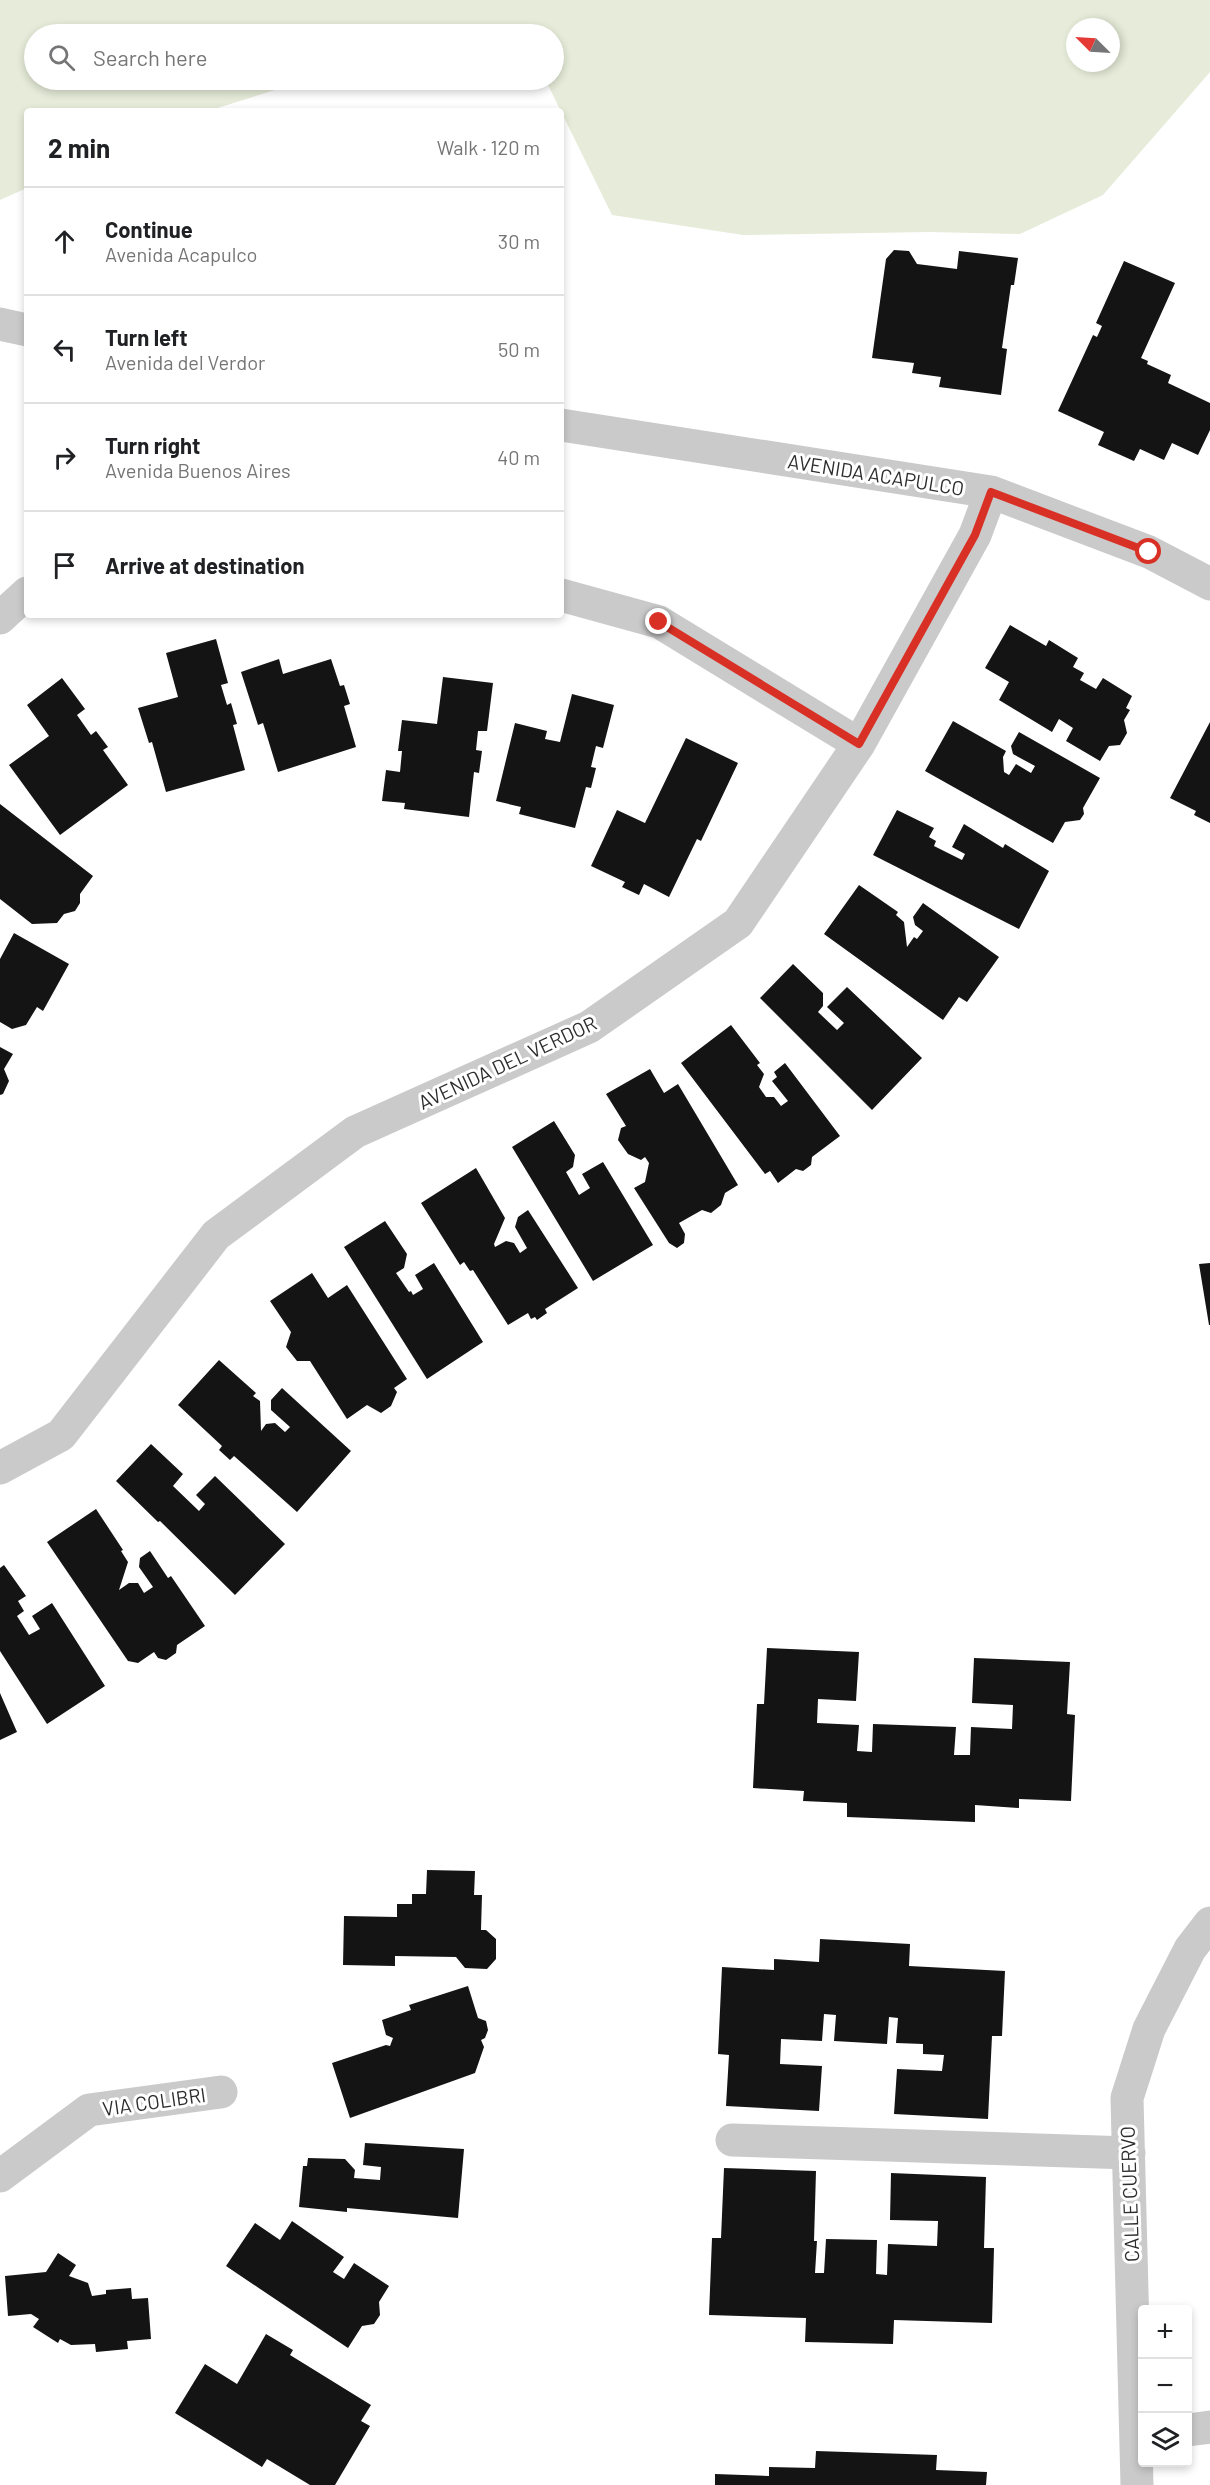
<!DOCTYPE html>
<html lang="en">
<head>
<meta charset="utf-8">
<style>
  :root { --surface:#fff; --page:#f6f6f6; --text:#202124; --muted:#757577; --line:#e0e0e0 }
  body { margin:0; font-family:Barlow,sans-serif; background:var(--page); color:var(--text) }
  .controls { position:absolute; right:18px; bottom:18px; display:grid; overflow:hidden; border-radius:6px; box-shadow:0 3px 9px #0003 }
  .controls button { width:54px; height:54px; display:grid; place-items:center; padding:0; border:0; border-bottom:2px solid var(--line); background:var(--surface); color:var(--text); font:30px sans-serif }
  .compass { position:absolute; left:1066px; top:18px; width:54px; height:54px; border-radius:50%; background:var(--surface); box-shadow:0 3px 9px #0003; rotate:294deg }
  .stop { position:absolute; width:18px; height:18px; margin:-14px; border:4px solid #d93025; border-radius:50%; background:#fff }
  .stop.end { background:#d93025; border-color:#fff; box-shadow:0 2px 6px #0008 }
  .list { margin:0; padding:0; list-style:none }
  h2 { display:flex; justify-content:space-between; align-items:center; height:78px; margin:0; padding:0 24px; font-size:26px }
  h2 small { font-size:20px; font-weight:400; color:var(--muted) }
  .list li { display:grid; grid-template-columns:39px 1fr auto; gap:18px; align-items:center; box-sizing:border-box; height:108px; padding:0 24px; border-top:2px solid var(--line) }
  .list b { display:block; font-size:22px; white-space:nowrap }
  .list p { margin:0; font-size:20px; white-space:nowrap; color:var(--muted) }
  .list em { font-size:20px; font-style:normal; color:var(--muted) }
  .icon { flex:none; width:33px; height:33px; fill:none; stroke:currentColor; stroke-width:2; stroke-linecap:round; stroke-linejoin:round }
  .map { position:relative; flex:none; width:1210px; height:2485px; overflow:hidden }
  .search { position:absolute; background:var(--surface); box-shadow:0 3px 9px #0003; left:24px; top:24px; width:540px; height:66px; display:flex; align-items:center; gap:15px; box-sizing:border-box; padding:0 21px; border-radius:33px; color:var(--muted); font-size:22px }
  .panel { position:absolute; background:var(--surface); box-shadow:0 3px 9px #0003; left:24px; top:108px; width:540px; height:510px; border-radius:6px }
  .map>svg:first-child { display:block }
  .green { fill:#e6ecd9; fill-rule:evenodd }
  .building { fill:#141414 }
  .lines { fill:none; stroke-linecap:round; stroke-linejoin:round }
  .minor { stroke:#cacaca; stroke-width:33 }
  .route { stroke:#d93025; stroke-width:8 }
  .labels { text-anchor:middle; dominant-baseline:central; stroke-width:6; stroke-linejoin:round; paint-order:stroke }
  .street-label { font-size:20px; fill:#2d2d2d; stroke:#fff }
</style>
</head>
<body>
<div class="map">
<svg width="1210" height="2485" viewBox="0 0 1210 2485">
  <rect width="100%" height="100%" fill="#fff"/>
  <path class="green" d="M0,0H1210V72L1103,195L1020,234L929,232L743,235L612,215L548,85L338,80H554V34H34V80H307L208,111H27V188L0,200ZM1075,27H1111V63H1075Z"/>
  <path class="building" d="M894,250L909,251L917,264L957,269L959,251L1018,258L1014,285H1011L1002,348L1007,349L1001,395L939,387L941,377L912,373L914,363L872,358L886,259Z
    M1124,261L1175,283L1141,358L1148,361L1147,364L1171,375L1168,383L1210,403V430L1198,455L1172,443L1164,460L1140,449L1134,461L1098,445L1104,432L1058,411L1093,335L1097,337L1102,326L1096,323Z
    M1010,625L1046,646L1049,640L1078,658L1073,667L1084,673L1080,680L1096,689L1103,678L1132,696L1126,708L1130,710L1124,720L1127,733L1120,745L1109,746L1100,761L1066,741L1073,728L1059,719L1052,732L999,700L1009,682L985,668Z
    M216,639L228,683L221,685L227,705L231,703L237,724L233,725L245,770L166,792L152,742L149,743L138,708L178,697L166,653Z
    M279,659L283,674L331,659L340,686L344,685L350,704L344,706L356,747L278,772L263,723L258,725L241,672Z
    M443,677L493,683L487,731H478L476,750L482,751L479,773L474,772L469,817L404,809L405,803L382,801L386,770L400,772L402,751H398L402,720L437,724Z
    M62,678L85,709L77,715L91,735L96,731L108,747L103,750L128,785L60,835L9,765L49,736L27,705Z
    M572,694L614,705L603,748L596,746L591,767L596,768L591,788L586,787L575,828L519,814L521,807L496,801L515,723L547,731L545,739L560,742Z
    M953,721L1006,751L1003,757L1004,772L1009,775L1016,764L1031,773L1035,766L1013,754L1011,746L1019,732L1100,778L1083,808L1084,814L1080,820L1065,822L1053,843L925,771Z
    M1210,722V823L1194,815L1196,811L1170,798Z
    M686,738L738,763L701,841L697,839L669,897L644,884L639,895L622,887L625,882L591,866L617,810L645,823Z
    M0,804L93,876L80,894V903L75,911L64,914L57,923L32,924L0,899Z
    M897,810L934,828L929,837L936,841L934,846L962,860L965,854L952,847L964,824L1003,848L1005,844L1049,871L1019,929L873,855Z
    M859,885L898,912L896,915L904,922L907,947L914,937L917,939L923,931L915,925L913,917L923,903L999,957L967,1002L959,997L943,1020L824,934Z
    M14,933L69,964L43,1011L37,1007L26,1025L12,1029L0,1022V959Z
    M793,964L823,993V1006L818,1012L837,1030L844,1023L827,1007L847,987L922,1058L872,1110L760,998Z
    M731,1025L760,1063L757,1065L764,1074L759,1087L766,1097H774L781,1106L788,1101L772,1081L777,1077L774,1072L785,1063L840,1136L812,1157L811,1165L803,1171L796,1169L778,1183L770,1171L765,1174L681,1063Z
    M0,1047L13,1054L4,1069L9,1081L3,1094L0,1095Z
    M650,1069L664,1093L678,1084L738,1185L725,1193L721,1205L711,1213L702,1210L679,1223L685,1234L684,1243L677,1248L669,1243L634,1188L645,1182L649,1163L645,1157L641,1160L628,1154L618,1140L621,1128L626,1126L606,1094Z
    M554,1121L575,1155L573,1167L566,1172L579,1195L590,1188L582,1174L603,1162L653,1245L593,1281L512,1147Z
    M476,1168L505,1218L494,1244L495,1247L506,1241L514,1243L520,1253L527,1248L515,1227L518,1217L528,1210L578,1288L545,1309L547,1313L537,1320L535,1317L531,1319L528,1313L508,1325L473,1270L470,1271L464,1262L460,1265L421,1203Z
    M385,1221L407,1254L404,1268L396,1273L409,1292L411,1291L413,1295L423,1289L415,1275L434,1263L483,1342L427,1379L344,1247Z
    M1210,1263V1325H1209L1199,1264Z
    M312,1273L328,1298L347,1285L407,1379L394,1388L397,1392L391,1406L381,1413L367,1405L347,1419L310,1361H297L286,1347L291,1332L270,1301Z
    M219,1360L256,1393L253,1396L260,1401L261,1431L266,1424L275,1423L285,1432L290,1427L271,1410V1400L282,1388L351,1451L297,1512L234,1456L230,1460L219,1450L222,1446L178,1405Z
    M151,1444L183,1474L173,1486L199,1511L205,1504L196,1495L215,1476L285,1544L235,1595L160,1521L158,1522L116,1481Z
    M96,1509L123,1550L121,1551L128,1562L119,1590L129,1583H138L144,1593L153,1587L139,1567L140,1558L150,1551L168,1578L171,1576L205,1626L177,1645L176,1653L166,1660L158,1658L154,1652L138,1663L128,1661L47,1542Z
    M4,1565L26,1596L18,1601L24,1611L17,1616L29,1635L40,1629L32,1616L52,1603L105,1686L47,1724L0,1651V1568Z
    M767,1648L859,1652L856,1701L818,1699L817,1723L859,1725L857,1751L872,1752L873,1724L956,1727L954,1755H970L971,1727L1012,1729L1013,1705L972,1703L974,1658L1070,1662L1067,1714L1075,1715L1071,1801L1019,1799V1808L975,1805V1822L847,1817V1803L803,1801L804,1791L753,1788L757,1704H764Z
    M0,1693L17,1732L0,1740Z
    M427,1870L475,1871L474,1895H482L481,1930H486L496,1939V1959L487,1969L465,1968L456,1957L395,1956V1966L343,1965L344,1916L397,1917V1904H412V1894H426Z
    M820,1939L910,1944L909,1966L1005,1971L1002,2036H992L988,2119L894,2114L897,2069L942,2071L944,2055L923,2054V2044L896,2043L898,2018L889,2017L887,2044L834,2041L836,2015L824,2014L822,2041L781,2039L780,2064L822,2066L819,2111L726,2106L729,2055L718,2054L722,1967L774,1970V1959L819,1962Z
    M468,1986L478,2018L486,2021L488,2030L485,2038L481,2040L484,2047L475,2073L350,2118L332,2063L386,2045L390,2046L393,2038L386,2035L382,2020L411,2010L409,2005Z
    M365,2143L464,2149L458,2218L347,2208V2212L299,2207L303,2166H307L308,2158L345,2159L355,2170L354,2178L380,2180L381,2167L363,2165Z
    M724,2168L816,2171L814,2241H817L815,2273H824L826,2239L877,2240L876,2274L887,2275L888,2244L937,2246L938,2221L890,2220L891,2173L986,2177L984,2248H994L992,2323L894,2320L893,2344L805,2342L806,2318L709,2315L712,2238H721Z
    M292,2221L344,2257L333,2272L344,2279L354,2263L389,2286L379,2302L380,2315L374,2324L362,2326L348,2348L226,2266L255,2223L280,2240Z
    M58,2253L76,2265L69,2276L88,2283L92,2296L106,2294V2290L131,2288L132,2299L148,2298L151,2339L127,2341L128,2349L96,2352L95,2344L71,2345L60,2339L58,2343L33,2327L39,2319L31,2314L8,2316L5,2276L46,2272Z
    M266,2334L293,2350L290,2355L371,2405L361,2421L370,2426L335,2485H310L267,2459L262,2467L175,2413L205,2364L237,2384Z
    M816,2451L937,2455L936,2470L987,2472L986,2485H715V2474L769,2476V2467L815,2468Z"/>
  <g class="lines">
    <path class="minor" d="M0,324L27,330
      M561,425L991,492L1149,552L1210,584
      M561,595L659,622L859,744
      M0,618L27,593
      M0,1468L61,1435L216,1235L355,1132L589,1027L738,923L859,744L975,535L991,492
      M732,2140L1129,2153
      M0,2176L89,2110L221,2092
      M1188,2430L1210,2427
      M1137,2485L1127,2098L1149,2029L1190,1949L1210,1923"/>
  </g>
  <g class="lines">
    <path class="route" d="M659,622L859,744L975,535L991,492L1149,552"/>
  </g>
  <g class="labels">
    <g class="street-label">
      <text transform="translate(876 474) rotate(9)">AVENIDA ACAPULCO</text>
      <text transform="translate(507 1062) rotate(-25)">AVENIDA DEL VERDOR</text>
      <text transform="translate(154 2101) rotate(-8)">VIA COLIBRI</text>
      <text transform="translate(1129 2194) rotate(-92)">CALLE CUERVO</text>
    </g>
  </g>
</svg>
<div class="controls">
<button>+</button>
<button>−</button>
<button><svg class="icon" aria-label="layers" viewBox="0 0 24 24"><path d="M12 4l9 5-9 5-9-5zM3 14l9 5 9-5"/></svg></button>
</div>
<svg class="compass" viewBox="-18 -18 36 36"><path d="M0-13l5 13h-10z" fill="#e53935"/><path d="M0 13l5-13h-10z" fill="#757577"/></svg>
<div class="stop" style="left:1149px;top:552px"></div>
<div class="stop end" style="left:659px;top:622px"></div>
<div class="search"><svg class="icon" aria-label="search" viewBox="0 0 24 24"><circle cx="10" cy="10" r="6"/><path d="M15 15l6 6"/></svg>Search here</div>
<section class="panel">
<h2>2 min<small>Walk · 120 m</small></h2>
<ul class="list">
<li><svg class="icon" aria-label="ahead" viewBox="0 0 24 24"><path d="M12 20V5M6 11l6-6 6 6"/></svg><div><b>Continue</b><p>Avenida Acapulco</p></div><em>30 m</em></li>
<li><svg class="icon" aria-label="left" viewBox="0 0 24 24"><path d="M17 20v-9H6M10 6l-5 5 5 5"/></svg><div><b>Turn left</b><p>Avenida del Verdor</p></div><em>50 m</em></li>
<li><svg class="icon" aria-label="right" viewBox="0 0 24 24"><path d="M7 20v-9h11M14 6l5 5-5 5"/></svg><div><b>Turn right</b><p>Avenida Buenos Aires</p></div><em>40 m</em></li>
<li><svg class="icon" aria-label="arrive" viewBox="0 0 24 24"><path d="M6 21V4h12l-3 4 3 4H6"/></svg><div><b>Arrive at destination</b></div></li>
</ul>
</section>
</div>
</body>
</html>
